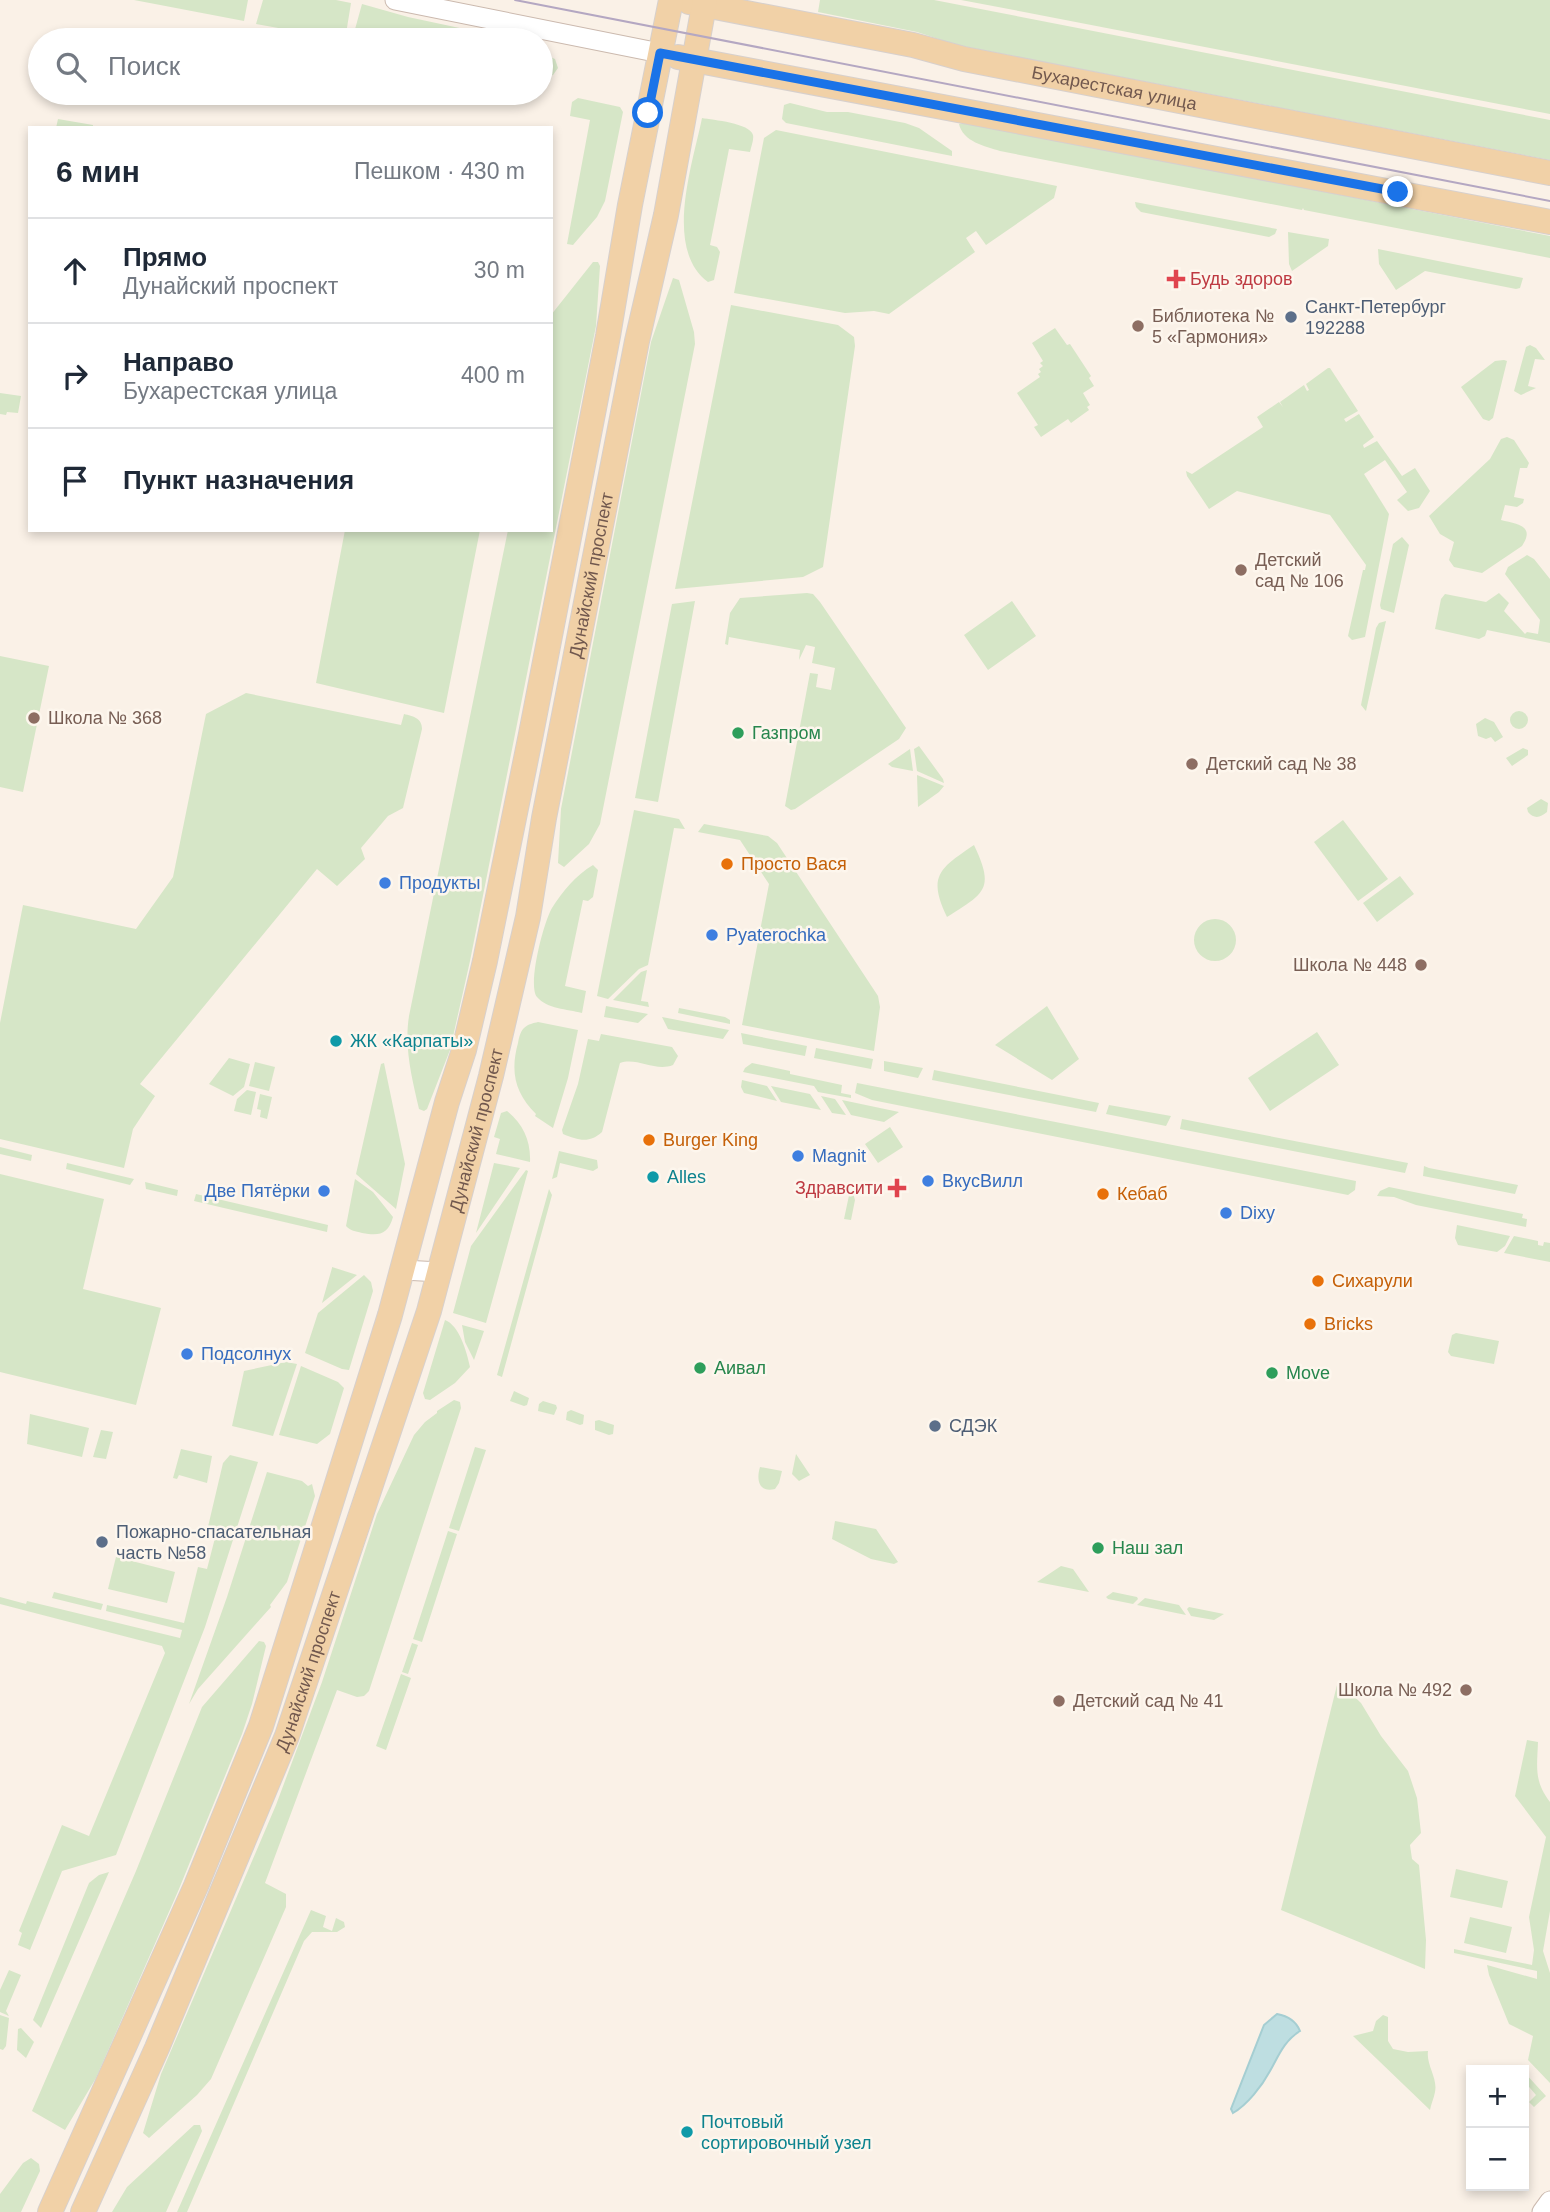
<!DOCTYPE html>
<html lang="ru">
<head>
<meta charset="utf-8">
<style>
  :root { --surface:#fff; --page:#f6f6f7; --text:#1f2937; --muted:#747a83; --line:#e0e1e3 }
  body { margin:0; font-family:Helvetica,sans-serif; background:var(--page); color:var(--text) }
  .controls { position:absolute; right:21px; bottom:21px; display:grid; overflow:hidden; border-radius:0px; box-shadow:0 4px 10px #0003 }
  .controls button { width:63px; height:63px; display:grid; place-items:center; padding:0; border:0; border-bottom:2px solid var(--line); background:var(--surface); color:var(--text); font:35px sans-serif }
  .stop { position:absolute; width:21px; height:21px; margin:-16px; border:5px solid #1a73e8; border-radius:50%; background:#fff }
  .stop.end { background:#1a73e8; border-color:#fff; box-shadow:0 2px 7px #0008 }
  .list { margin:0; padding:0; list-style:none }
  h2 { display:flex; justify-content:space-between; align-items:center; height:91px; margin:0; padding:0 28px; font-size:30px }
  h2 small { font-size:23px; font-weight:400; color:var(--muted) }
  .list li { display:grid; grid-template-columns:46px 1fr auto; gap:21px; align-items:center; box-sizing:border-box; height:105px; padding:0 28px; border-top:2px solid var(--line) }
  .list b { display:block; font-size:26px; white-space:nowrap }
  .list p { margin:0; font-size:23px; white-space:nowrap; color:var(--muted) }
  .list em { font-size:23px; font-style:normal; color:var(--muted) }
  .icon { flex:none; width:38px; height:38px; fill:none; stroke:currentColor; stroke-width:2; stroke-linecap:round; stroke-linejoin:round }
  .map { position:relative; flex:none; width:1550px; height:2212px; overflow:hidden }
  .search { position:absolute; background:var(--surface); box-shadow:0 4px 10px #0003; left:28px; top:28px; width:525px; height:77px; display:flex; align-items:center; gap:18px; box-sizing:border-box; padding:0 24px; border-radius:38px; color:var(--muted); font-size:26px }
  .panel { position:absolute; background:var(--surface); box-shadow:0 4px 10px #0003; left:28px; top:126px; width:525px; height:406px; border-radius:0px }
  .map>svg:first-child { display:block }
  .green { fill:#d6e6c7 }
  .water { fill:#bedee1; stroke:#a5ced2; stroke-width:2 }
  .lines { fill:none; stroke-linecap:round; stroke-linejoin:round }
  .minor-casing { stroke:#cbb9ae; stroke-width:21 }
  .major-casing { stroke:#d7d0cd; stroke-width:26 }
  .minor { stroke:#fff; stroke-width:19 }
  .major { stroke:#f1d1a7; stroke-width:24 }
  .tram { stroke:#b4a7c2; stroke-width:2 }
  .route { stroke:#1a73e8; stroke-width:9 }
  .health-dot { fill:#e0444e; stroke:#fdf6ed; stroke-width:2.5 }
  .service-dot { fill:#5c6f8a; stroke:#fdf6ed; stroke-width:2.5 }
  .education-dot { fill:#8d6e63; stroke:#fdf6ed; stroke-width:2.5 }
  .leisure-dot { fill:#2e9e5b; stroke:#fdf6ed; stroke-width:2.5 }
  .food-dot { fill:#e8710a; stroke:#fdf6ed; stroke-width:2.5 }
  .shop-dot { fill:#3f7fe0; stroke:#fdf6ed; stroke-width:2.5 }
  .culture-dot { fill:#0f9aa8; stroke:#fdf6ed; stroke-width:2.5 }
  .labels { text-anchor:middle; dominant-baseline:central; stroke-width:5; stroke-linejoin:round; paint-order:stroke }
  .street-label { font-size:18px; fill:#71584e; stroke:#fdf6ed }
  .health-label { font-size:18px; fill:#be3a42; stroke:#fdf6ed; text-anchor:start }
  .service-label { font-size:18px; fill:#4e5e75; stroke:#fdf6ed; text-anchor:start }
  .education-label { font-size:18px; fill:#785e54; stroke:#fdf6ed; text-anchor:start }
  .leisure-label { font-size:18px; fill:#27864d; stroke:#fdf6ed; text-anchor:start }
  .food-label { font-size:18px; fill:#c56008; stroke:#fdf6ed; text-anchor:start }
  .shop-label { font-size:18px; fill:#366cbe; stroke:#fdf6ed; text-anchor:start }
  .culture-label { font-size:18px; fill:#0d838f; stroke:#fdf6ed; text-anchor:start }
</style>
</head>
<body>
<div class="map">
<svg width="1550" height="2212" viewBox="0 0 1550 2212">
  <rect width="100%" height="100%" fill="#faf1e7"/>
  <path class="green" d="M134,0H248L244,21Z
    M263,0H336L351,3L345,40L256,24Z
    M820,0H934L1550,120V160L957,45L917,32L818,12Z
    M961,0H1550V114L1024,12Z
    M362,4L408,17L516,40H352Z
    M541,53L555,59L558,68L553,75L541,78Z
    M578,98L620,107L623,112L605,201L597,217L573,245L567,244L590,120L570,116L572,102Z
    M790,103L827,112H848L905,123L919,128L952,151V156L786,123L782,119L784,105Z
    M702,118C713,120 750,123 753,135C754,140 751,147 750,152L729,149L710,245L717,247L720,252L714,280L708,282C663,249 693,163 702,118Z
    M58,119L93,125V128H56Z
    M968,122L1550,236V258L1304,210L1303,208L1302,210L1000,151C985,146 963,142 959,124Z
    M776,130L1057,186L1054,198L986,245L976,231L966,238L975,252L889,314L874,311L845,313L734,293L764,138Z
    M1135,202L1277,229L1275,234L1269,237L1141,212L1136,207Z
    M1288,232L1329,239L1328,246L1292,271L1289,264Z
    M1378,249L1523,278L1520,288L1516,289L1425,271L1396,290L1379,264Z
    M593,262H598L600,266L596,326L470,961L450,1050L427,1109L424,1111L419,1109C412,1078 404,1048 409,1016L508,530H551V315Z
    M673,278L679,280L694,332L695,344L600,824L589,844L564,867L558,863L561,809L651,342Z
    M731,305L838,325L854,337L855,346L823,567L803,577L675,589Z
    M1055,328L1067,345L1070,344L1091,376L1089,378L1094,386L1083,393L1090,405L1087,407L1089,410L1071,423L1068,419L1041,437L1034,427L1038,425L1017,393L1040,377L1038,374L1041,372L1039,369L1043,366L1040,363L1043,361L1032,343Z
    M1530,345L1536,348L1545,360L1535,359L1528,386L1536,388L1521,395L1514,391L1526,347Z
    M1504,360L1507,361L1493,418L1489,421L1483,419L1461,387L1495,361Z
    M1328,368H1330L1358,411L1344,419L1346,422L1359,414L1374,437L1363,445L1364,448L1377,441L1402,476L1415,468L1430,491L1419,508L1408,511L1397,500L1407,492L1385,460L1364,474L1389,514L1365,637L1352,640L1348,636L1363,570H1365L1366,565L1330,515L1237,491L1209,509L1187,476L1186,471L1192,474L1263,427L1257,417L1279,402L1283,407L1280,402L1304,385L1307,391L1309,390L1306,384Z
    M0,393L21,396L18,413L7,412L6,415L0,414Z
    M1507,437L1514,440L1529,463L1527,468H1520L1514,497L1524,499L1523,503L1517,507L1505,505L1501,520C1516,524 1536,525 1522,546L1482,573L1454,567L1449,560L1454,542L1440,534L1429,516L1490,459L1501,439Z
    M345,530H480L444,713L316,683Z
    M1402,537L1409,545L1394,613L1381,609L1380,605L1393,544Z
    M1527,555L1534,559L1550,579V643L1487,630L1485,636L1479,639L1435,629L1441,599L1445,594L1486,602L1499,593L1509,603L1504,611L1525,634L1527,632L1538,634L1540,620L1505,574L1508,567Z
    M807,593L813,594L820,602L906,728L899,739L795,809L791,810L785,806L810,673L818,674L816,687L831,690L835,668L812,663L815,647L806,645L799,660L800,650L729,637L728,645L725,644L730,613L740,598Z
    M695,601L658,802L635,798L672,604Z
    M1012,601L1036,636L988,670L964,635Z
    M1386,621L1366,711L1365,710L1361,705L1376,628L1379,623Z
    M0,656L49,666L23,792L0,787Z
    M246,693L401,725L404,714C413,716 422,718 422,729L403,808L388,816L361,848L365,859L337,886L317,869L140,1084L155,1096L133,1129L124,1168L0,1139V1023L23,905L136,929L173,877L206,714Z
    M1510 720a9 9 0 1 1 18 0a9 9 0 1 1-18 0Z
    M1485,718L1494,722L1503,737L1495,742L1491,737L1486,739L1478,736L1476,724Z
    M919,746L943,779L944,783L917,771L914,749Z
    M1523,748L1528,750V755L1512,766L1506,758Z
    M910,749L913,771L892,767L888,764Z
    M917,775L944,786L939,792L918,807Z
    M1541,799L1548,803L1547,812C1540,818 1534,819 1528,812L1527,808Z
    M634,810L679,819L685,829L674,828L648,965L639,969L608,999L597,996Z
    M1343,820L1388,879L1358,901L1314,842Z
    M704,824L768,836L777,843L878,996L880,1007L874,1051L742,1025L769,884L740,840L698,832Z
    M974,845C995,889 985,893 947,917C927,876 940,868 974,845Z
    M593,865L598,870L593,897L588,901L583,900L565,986L586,991L582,1013C567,1009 547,1009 537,997C527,985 544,921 552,908C562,892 576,875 593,865Z
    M1400,876L1414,894L1377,922L1363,903Z
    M1194 940a21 21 0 1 1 42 0a21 21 0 1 1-42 0Z
    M647,970L641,1001L648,1002L649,1007L613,1000L641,972Z
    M606,1006L648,1014L638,1023L604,1017Z
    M1047,1006L1079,1059L1052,1080L995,1045Z
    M679,1008L725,1017L730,1020V1024L678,1013Z
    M662,1017L729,1030L723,1039L668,1029Z
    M538,1022L578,1030L568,1078L553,1128L535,1116L536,1114C515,1093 510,1072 518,1043C519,1038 520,1032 524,1028C528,1024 534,1023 538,1022Z
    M1317,1032L1339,1065L1270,1111L1248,1078Z
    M741,1033L807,1046L805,1056L743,1044Z
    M601,1034L672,1047L678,1056L673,1065C655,1072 637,1057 620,1063L602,1132C589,1144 578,1140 563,1134L562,1130L578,1084L588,1039L599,1041Z
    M816,1048L873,1059L871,1069L814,1058Z
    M229,1058L250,1064L244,1087L233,1096L209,1084Z
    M884,1061L923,1068L918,1078L884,1071Z
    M255,1062L275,1067L269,1091L249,1086Z
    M384,1063L405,1164L396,1209L356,1174L381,1064Z
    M752,1063L790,1071V1074L842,1085L841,1093L851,1095V1098L818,1092L814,1086L743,1072L745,1068Z
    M934,1070L1099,1103L1096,1112L932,1080Z
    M742,1080L767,1086L777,1101L744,1093L741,1087Z
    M857,1083L1356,1181L1355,1190L1348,1195L872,1100L855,1093Z
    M771,1086L810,1094L821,1110L781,1102Z
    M247,1090L256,1092L251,1115L234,1111L237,1099Z
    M260,1094L272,1097L267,1119L260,1117L261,1110L257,1109Z
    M821,1096L835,1099L846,1115L832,1113Z
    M842,1100L899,1112L884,1122L851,1115Z
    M1109,1105L1171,1116L1166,1126L1106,1114Z
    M507,1111C523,1124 531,1141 530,1162L496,1154L500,1139L494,1137L501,1113Z
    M1182,1119L1408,1163L1405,1173L1180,1129Z
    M890,1127L903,1147L878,1163L865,1144Z
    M0,1147L32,1155L31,1161L0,1154Z
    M559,1151L597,1160L598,1168L593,1171L560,1163L557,1177L552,1179Z
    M67,1163L134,1179L130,1185L66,1169Z
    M494,1163L520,1168L476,1233Z
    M1424,1166L1429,1168L1518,1185L1515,1194L1423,1176Z
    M526,1170L528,1171L486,1323L453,1313L471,1246Z
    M0,1174L104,1199L83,1289L161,1308L136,1405L0,1372Z
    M355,1179L373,1192L393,1217C388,1235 379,1236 362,1233C355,1231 351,1231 346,1226Z
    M145,1182L178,1190L177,1196L146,1189Z
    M851,1186L855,1200L851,1220L844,1219Z
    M1389,1187L1523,1214L1522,1218L1527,1219L1526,1227L1416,1205L1394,1197L1377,1196L1380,1191Z
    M549,1189L552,1195L502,1377L497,1375Z
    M196,1194L328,1225L327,1232L194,1201Z
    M1457,1225L1510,1236L1505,1246L1497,1252L1458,1245L1455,1238Z
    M1514,1236L1538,1241V1245L1543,1246L1544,1242L1550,1243V1262L1504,1253Z
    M332,1267L357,1275L322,1303L332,1268Z
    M364,1275L371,1282L373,1291L349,1370L342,1369L305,1353L318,1313Z
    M445,1320C459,1325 467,1352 470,1367L455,1383L430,1400L425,1399L423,1393Z
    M462,1325L484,1331L474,1360L465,1342Z
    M1456,1333L1499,1341L1494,1364L1451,1356L1448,1352L1452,1335Z
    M286,1362L297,1364L273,1436L232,1426L244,1371Z
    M301,1366L338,1382L344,1388L330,1434L317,1444L279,1435Z
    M514,1391L529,1398L527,1405L524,1406L510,1401Z
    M454,1400L460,1402L461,1408L369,1691L364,1696L357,1697L337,1690L265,1883L286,1894V1907L211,2079L197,2095L149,2138L143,2133L161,2074L276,1805L322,1682L377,1514L414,1435L425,1422L437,1413V1411Z
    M543,1401L556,1405L557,1408L554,1415L538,1411L539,1404Z
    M571,1410L584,1415L583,1424L580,1425L566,1420L567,1412Z
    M30,1414L89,1428L82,1457L27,1444Z
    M599,1420L614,1425L613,1434L609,1435L595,1430V1421Z
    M101,1430L113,1432L106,1459L93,1457Z
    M475,1447L486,1450L459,1531L449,1528Z
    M181,1449L212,1456L207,1483L179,1475L177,1479L173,1478Z
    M796,1454L810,1475L799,1481L792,1474Z
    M230,1455L258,1462L205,1627L116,1855L62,1871L30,1950L18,1945L22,1933L19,1931L62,1825L89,1836L165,1653L162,1646L0,1604V1597L26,1604L27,1601L180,1638L182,1630L106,1611L107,1605L184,1623L198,1567L207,1569L216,1534L207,1531L223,1463Z
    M760,1467L782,1471L779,1483L775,1489C759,1493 756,1480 760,1467Z
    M267,1472L302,1481L308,1486L312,1484L315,1496L287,1582L270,1605L271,1607L198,1689L189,1704L227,1597Z
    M835,1521L876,1529L898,1562L894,1564L871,1559L832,1539Z
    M448,1531L457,1534L422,1642L413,1639Z
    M116,1557L175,1572L167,1603L108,1589Z
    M1061,1566L1073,1569L1089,1592L1037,1582Z
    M54,1592L103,1604L101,1610L52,1598Z
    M1113,1592L1137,1597L1138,1599L1133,1604L1108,1599L1106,1597Z
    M1145,1598L1179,1605L1186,1615L1137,1605Z
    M1189,1607L1224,1614L1214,1620L1191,1616L1187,1609Z
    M259,1641L264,1642L266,1646L252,1704L242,1734L179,1889L96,2078L65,2130L32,2111L136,1871L202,1707Z
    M412,1643L418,1645L408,1674L402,1672Z
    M401,1674L411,1678L386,1750L376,1746Z
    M1338,1681L1361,1703L1381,1736L1408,1771L1417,1798L1421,1833L1410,1845L1412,1859L1419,1865L1426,1940L1425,1969L1281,1910Z
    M1527,1740L1538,1742C1537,1768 1534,1781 1550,1802V1911L1543,1951L1550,1973V2083L1528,2060L1533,2036L1509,2024L1489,1975L1487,1965L1537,1979V1971L1454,1953V1949L1532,1965L1534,1950L1529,1917L1546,1837L1515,1796Z
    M1456,1869L1508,1881L1502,1908L1450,1897Z
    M109,1872L41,2028L33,2020L89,1883L99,1875Z
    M311,1910L326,1916L323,1927L332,1931L336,1918L344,1922L345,1927L337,1932H312L304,1941L187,2212H177Z
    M1470,1917L1512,1927L1506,1953L1464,1943Z
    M9,1970L21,1975L6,2011L9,2016L0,2012V1990Z
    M0,2015L9,2018L6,2046L3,2050L0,2049Z
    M1383,2015L1388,2017V2041L1393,2049L1408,2052L1428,2051C1426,2065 1438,2078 1435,2092C1434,2098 1431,2104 1430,2110L1353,2036L1373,2031L1376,2021Z
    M21,2028L34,2042L26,2058L17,2050L18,2029Z
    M1524,2072L1546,2096L1534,2107L1529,2102L1536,2095L1524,2081Z
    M194,2125H200L202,2131L166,2212H112L127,2187Z
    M31,2158L39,2164L40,2171L21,2212H0V2194L23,2163Z"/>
  <path class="water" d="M1277,2014C1288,2016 1296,2021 1300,2031C1284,2041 1279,2055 1270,2071C1262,2086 1247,2105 1233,2113L1231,2109L1264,2025Z"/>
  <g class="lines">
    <g class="minor-casing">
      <path id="minor" d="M395,0L660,53
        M403,1270L440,1272
        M1542,2212L1550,2201"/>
    </g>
    <g class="major-casing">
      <g id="major">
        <path id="s1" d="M689,2L913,45L964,59L1550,173"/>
        <path d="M678,57L1550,222"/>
        <path d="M50,2212L196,1886L261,1726L390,1315L447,1102L464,1050L485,961L531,734L608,336L630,205L671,0"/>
        <path id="s2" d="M83,2212L157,2048L287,1736L429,1311L491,1076L528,917L544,818L637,341L666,215L705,0"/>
      </g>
    </g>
    <use href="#minor" class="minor"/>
    <use href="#major" class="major"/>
    <path class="tram" d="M515,0L1550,201"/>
  </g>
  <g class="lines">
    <path class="route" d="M648,113L660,53L1398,192"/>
  </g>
  <g class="health-dot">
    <path d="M1172.5 268.5h7v7h7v7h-7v7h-7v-7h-7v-7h7z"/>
    <path d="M893.5 1177.5h7v7h7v7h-7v7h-7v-7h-7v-7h7z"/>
  </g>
  <g class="service-dot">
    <circle cx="1291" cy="317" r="7"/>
    <circle cx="935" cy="1426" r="7"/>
    <circle cx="102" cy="1542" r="7"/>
  </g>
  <g class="education-dot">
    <circle cx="1138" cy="326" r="7"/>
    <circle cx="1241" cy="570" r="7"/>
    <circle cx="34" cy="718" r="7"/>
    <circle cx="1192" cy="764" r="7"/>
    <circle cx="1421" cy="965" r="7"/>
    <circle cx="1466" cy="1690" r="7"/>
    <circle cx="1059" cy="1701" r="7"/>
  </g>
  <g class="leisure-dot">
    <circle cx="738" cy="733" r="7"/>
    <circle cx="700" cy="1368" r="7"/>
    <circle cx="1272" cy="1373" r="7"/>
    <circle cx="1098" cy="1548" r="7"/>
  </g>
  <g class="food-dot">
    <circle cx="727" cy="864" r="7"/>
    <circle cx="649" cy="1140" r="7"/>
    <circle cx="1103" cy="1194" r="7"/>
    <circle cx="1318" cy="1281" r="7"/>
    <circle cx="1310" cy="1324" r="7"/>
  </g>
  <g class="shop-dot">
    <circle cx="385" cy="883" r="7"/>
    <circle cx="712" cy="935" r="7"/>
    <circle cx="798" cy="1156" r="7"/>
    <circle cx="928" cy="1181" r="7"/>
    <circle cx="324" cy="1191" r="7"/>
    <circle cx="1226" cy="1213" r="7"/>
    <circle cx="187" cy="1354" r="7"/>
  </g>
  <g class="culture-dot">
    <circle cx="336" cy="1041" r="7"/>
    <circle cx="653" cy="1177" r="7"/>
    <circle cx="687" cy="2132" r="7"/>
  </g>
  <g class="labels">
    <g class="street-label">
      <text stroke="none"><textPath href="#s1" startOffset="434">Бухарестская улица</textPath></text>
      <text stroke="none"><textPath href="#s2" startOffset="1720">Дунайский проспект</textPath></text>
      <text stroke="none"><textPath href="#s2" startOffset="1153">Дунайский проспект</textPath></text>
      <text stroke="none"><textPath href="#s2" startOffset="586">Дунайский проспект</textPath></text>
    </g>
    <g class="health-label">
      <text x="1190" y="279">Будь здоров</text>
      <text x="883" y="1188" text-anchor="end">Здравсити</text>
    </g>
    <g class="service-label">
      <text x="1305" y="307">Санкт-Петербург<tspan x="1305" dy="21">192288</tspan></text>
      <text x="949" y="1426">СДЭК</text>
      <text x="116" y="1532">Пожарно-спасательная<tspan x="116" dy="21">часть №58</tspan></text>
    </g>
    <g class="education-label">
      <text x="1152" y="316">Библиотека №<tspan x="1152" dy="21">5 «Гармония»</tspan></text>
      <text x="1255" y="560">Детский<tspan x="1255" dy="21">сад № 106</tspan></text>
      <text x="48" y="718">Школа № 368</text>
      <text x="1206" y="764">Детский сад № 38</text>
      <text x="1407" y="965" text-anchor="end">Школа № 448</text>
      <text x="1452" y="1690" text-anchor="end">Школа № 492</text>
      <text x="1073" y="1701">Детский сад № 41</text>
    </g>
    <g class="leisure-label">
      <text x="752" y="733">Газпром</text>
      <text x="714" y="1368">Аивал</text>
      <text x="1286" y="1373">Move</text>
      <text x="1112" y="1548">Наш зал</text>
    </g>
    <g class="food-label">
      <text x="741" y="864">Просто Вася</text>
      <text x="663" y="1140">Burger King</text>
      <text x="1117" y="1194">Кебаб</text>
      <text x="1332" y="1281">Сихарули</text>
      <text x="1324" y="1324">Bricks</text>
    </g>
    <g class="shop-label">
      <text x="399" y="883">Продукты</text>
      <text x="726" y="935">Pyaterochka</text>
      <text x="812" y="1156">Magnit</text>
      <text x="942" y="1181">ВкусВилл</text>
      <text x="310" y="1191" text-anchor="end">Две Пятёрки</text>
      <text x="1240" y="1213">Dixy</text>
      <text x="201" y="1354">Подсолнух</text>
    </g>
    <g class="culture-label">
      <text x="350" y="1041">ЖК «Карпаты»</text>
      <text x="667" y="1177">Alles</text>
      <text x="701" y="2122">Почтовый<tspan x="701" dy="21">сортировочный узел</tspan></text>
    </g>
  </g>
</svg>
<div class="controls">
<button>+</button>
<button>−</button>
</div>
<div class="stop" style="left:648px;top:113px"></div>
<div class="stop end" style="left:1398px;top:192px"></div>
<div class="search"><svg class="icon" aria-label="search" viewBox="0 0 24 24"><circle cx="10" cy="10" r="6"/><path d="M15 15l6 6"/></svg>Поиск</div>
<section class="panel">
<h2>6 мин<small>Пешком · 430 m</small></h2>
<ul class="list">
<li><svg class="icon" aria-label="ahead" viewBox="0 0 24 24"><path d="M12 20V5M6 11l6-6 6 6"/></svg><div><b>Прямо</b><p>Дунайский проспект</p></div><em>30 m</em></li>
<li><svg class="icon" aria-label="right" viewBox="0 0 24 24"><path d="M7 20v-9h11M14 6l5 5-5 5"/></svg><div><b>Направо</b><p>Бухарестская улица</p></div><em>400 m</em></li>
<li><svg class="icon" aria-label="arrive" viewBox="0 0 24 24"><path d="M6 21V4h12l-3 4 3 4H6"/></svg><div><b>Пункт назначения</b></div></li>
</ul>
</section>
</div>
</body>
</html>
